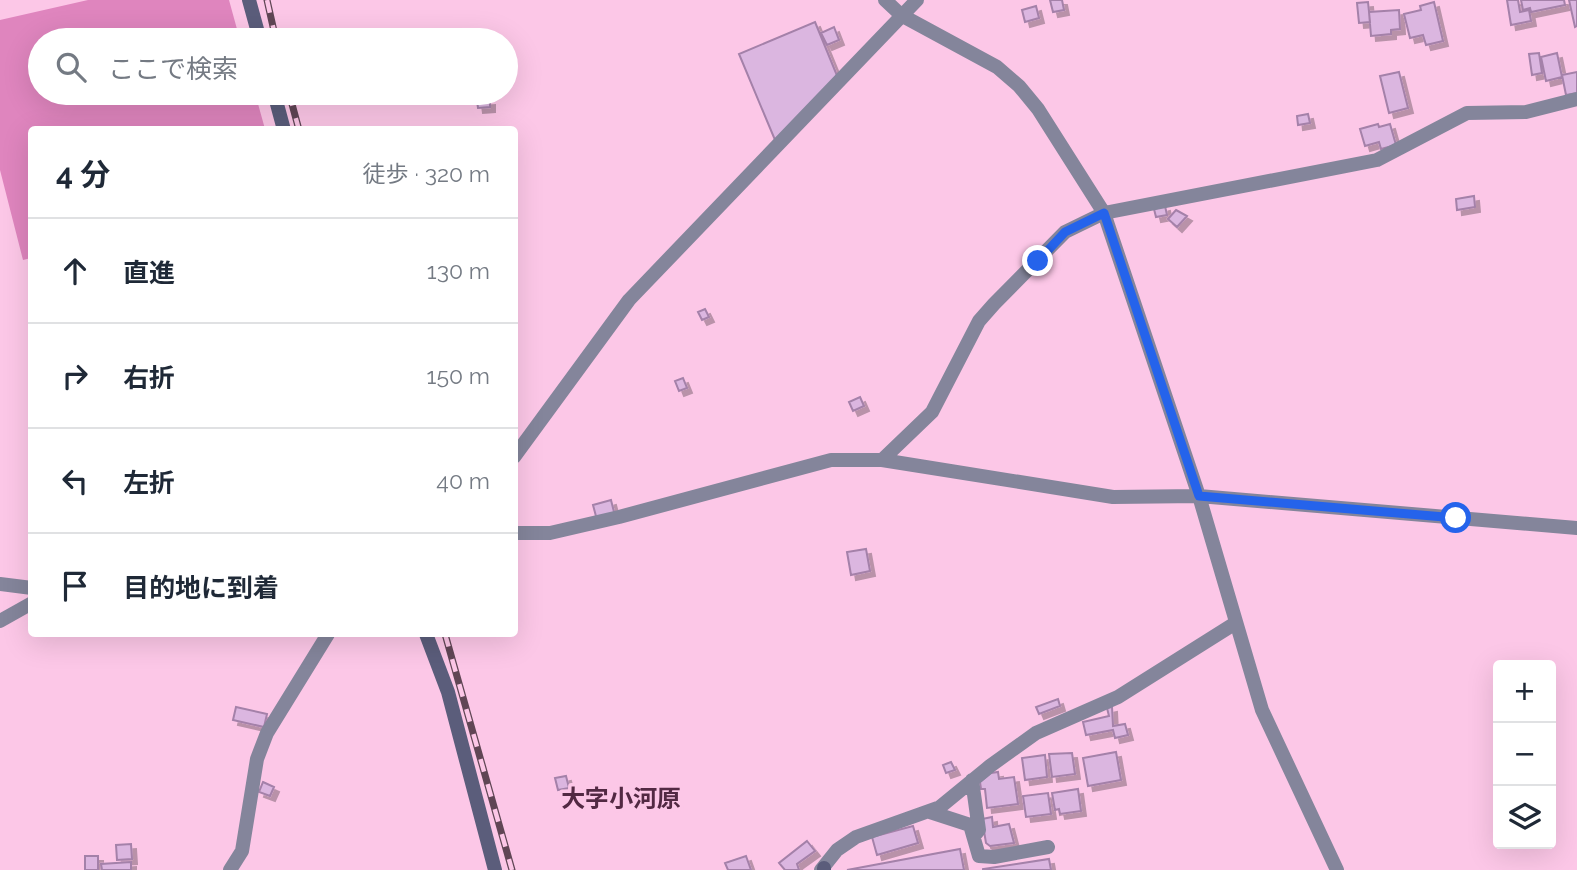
<!DOCTYPE html>
<html lang="ja">
<head>
<meta charset="utf-8">
<style>
  :root { --surface:#fff; --page:#f6f6f7; --text:#1f2937; --muted:#747a83; --line:#e0e1e3 }
  body { margin:0; font-family:Raleway,"Noto Sans JP",sans-serif; background:var(--page); color:var(--text) }
  .controls { position:absolute; right:21px; bottom:21px; display:grid; overflow:hidden; border-radius:7px; box-shadow:0 7px 28px #0002 }
  .controls button { width:63px; height:63px; display:grid; place-items:center; padding:0; border:0; border-bottom:2px solid var(--line); background:var(--surface); color:var(--text); font:35px sans-serif }
  .stop { position:absolute; width:21px; height:21px; margin:-16px; border:5px solid #2563eb; border-radius:50%; background:#fff }
  .stop.end { background:#2563eb; border-color:#fff; box-shadow:0 2px 7px #0008 }
  .list { margin:0; padding:0; list-style:none }
  h2 { display:flex; justify-content:space-between; align-items:center; height:91px; margin:0; padding:0 28px; font-size:30px }
  h2 small { font-size:23px; font-weight:400; color:var(--muted) }
  .list li { display:grid; grid-template-columns:46px 1fr auto; gap:21px; align-items:center; box-sizing:border-box; height:105px; padding:0 28px; border-top:2px solid var(--line) }
  .list b { display:block; font-size:26px; white-space:nowrap }
  .list em { font-size:23px; font-style:normal; color:var(--muted) }
  .icon { flex:none; width:38px; height:38px; fill:none; stroke:currentColor; stroke-width:2; stroke-linecap:round; stroke-linejoin:round }
  .map { position:relative; flex:none; width:1577px; height:870px; overflow:hidden }
  .search { position:absolute; background:var(--surface); box-shadow:0 7px 28px #0002; left:28px; top:28px; width:490px; height:77px; display:flex; align-items:center; gap:18px; box-sizing:border-box; padding:0 24px; border-radius:38px; color:var(--muted); font-size:26px }
  .panel { position:absolute; background:var(--surface); box-shadow:0 7px 28px #0002; left:28px; top:126px; width:490px; height:511px; border-radius:7px }
  .map>svg:first-child { display:block }
  .park { fill:#df85be }
  .building { fill:#dbb6e0; stroke:#a481a9; stroke-width:2; filter:url(#shadow) }
  .lines { fill:none; stroke-linecap:round; stroke-linejoin:round }
  .street { stroke:#84859b; stroke-width:14 }
  .secondary { stroke:#5b5d7b; stroke-width:14 }
  .rail-casing { stroke:#604655; stroke-width:7 }
  .rail { stroke:#fcc7e7; stroke-width:4.5; stroke-dasharray:13; stroke-linecap:butt }
  .route { stroke:#2563eb; stroke-width:9 }
  .labels { text-anchor:middle; dominant-baseline:central; stroke-width:7; stroke-linejoin:round; paint-order:stroke }
  .quarter-label { font-size:24px; font-weight:bold; fill:#522943; stroke:#fcc7e7 }
</style>
</head>
<body>
<div class="map">
<svg width="1577" height="870" viewBox="0 0 1577 870">
  <defs>
    <filter id="shadow"><feDropShadow dx="5" dy="5" stdDeviation="0" flood-color="#0004"/></filter>
  </defs>
  <rect width="100%" height="100%" fill="#fcc7e7"/>
  <path class="park" d="M88,0H229L240,40H40V93H255L265,129L32,130L31,258L23,260L0,170V20Z"/>
  <path class="building" d="M1050,0H1062L1064,10L1053,12Z
    M1507,0H1518L1520,12L1529,10L1531,21L1511,25Z
    M1521,0H1564L1565,5L1531,12L1530,8L1523,10Z
    M1569,0H1577V26L1575,27Z
    M1368,2L1370,22L1359,23L1357,3Z
    M1434,2L1443,41L1426,45L1423,35L1410,38L1404,14L1421,10L1420,6Z
    M1036,6L1039,18L1025,22L1022,10Z
    M1399,10L1400,29L1391,30V34L1371,36L1369,12Z
    M815,22L838,78L775,140L739,54Z
    M834,27L839,40L827,45L821,33Z
    M1539,53L1542,73L1532,75L1529,54Z
    M1557,53L1562,77L1546,81L1541,57Z
    M1399,72L1408,108L1389,113L1380,76Z
    M1577,72V93L1566,95L1562,75Z
    M490,100V107L478,108L477,101Z
    M1308,114L1310,123L1298,125L1297,116Z
    M1378,124L1379,127L1390,124L1396,145L1381,149L1379,142L1365,146L1360,129Z
    M1474,196L1475,207L1457,210L1456,199Z
    M1165,206L1167,215L1156,217L1154,209Z
    M1176,210L1187,216L1177,227L1168,219Z
    M705,309L709,317L702,320L698,312Z
    M683,378L687,388L679,391L675,381Z
    M860,397L864,406L853,411L849,402Z
    M611,500L615,516L597,520L593,505Z
    M866,549L870,571L851,575L847,552Z
    M1058,699L1060,706L1039,714L1036,707Z
    M236,707L267,714L264,727L233,720Z
    M1112,707L1113,726L1125,724L1128,735L1115,738L1113,730L1086,735L1083,722L1109,716L1107,708Z
    M1116,752L1121,780L1088,786L1083,758Z
    M1072,753L1075,774L1052,777L1049,754Z
    M1045,755L1047,777L1025,780L1022,758Z
    M951,762L955,770L946,773L943,765Z
    M998,772L999,779L1014,777L1018,804L987,808L985,789H981L980,782L991,773Z
    M566,776L569,788L558,790L555,778Z
    M263,782L274,787L270,796L259,792Z
    M1078,789L1081,811L1060,814L1059,809L1055,810L1052,793Z
    M1048,793L1051,814L1026,817L1023,796Z
    M992,817L993,827L1009,824L1014,843L990,846L986,843L982,819Z
    M913,826L918,843L877,855L872,837Z
    M807,841L815,851L797,864L799,870H785L779,863Z
    M131,844L132,859L117,860L116,845Z
    M960,849L964,870H847Z
    M85,856H98V870H85Z
    M746,856L751,870H728L725,863Z
    M1049,859L1051,870H983V869Z
    M131,862V870H102L101,864Z"/>
  <g class="lines">
    <path class="street" d="M885,0L901,15L997,67L1019,86L1038,109L1104,213L1199,496L1262,710L1337,870
      M514,457L629,300L917,0
      M882,460L932,412L979,321L994,304L1065,232L1104,213L1377,160L1467,113L1526,112L1577,99
      M514,533H550L619,517L831,460H882L1113,497L1199,496L1577,528
      M0,584L32,588
      M0,621L32,603
      M972,780L979,830L975,835
      M930,812L970,825L979,856L994,857L1048,847
      M230,870L242,851L257,759L267,733L328,634
      M821,870L837,850L856,837L940,807L990,766L1036,733L1118,697L1234,624"/>
    <path class="secondary" d="M249,0L260,40
      M274,93L284,130
      M426,634L448,692L495,870
      M824,868V870"/>
    <g class="rail-casing">
      <path id="rail" d="M267,0L276,40
        M289,93L299,130
        M445,634L512,870"/>
    </g>
    <use href="#rail" class="rail"/>
  </g>
  <g class="lines">
    <path class="route" d="M1038,261L1065,232L1104,213L1199,496L1456,518"/>
  </g>
  <g class="labels">
    <g class="quarter-label">
      <text x="621" y="798">大字小河原</text>
    </g>
  </g>
</svg>
<div class="controls">
<button>+</button>
<button>−</button>
<button><svg class="icon" aria-label="layers" viewBox="0 0 24 24"><path d="M12 4l9 5-9 5-9-5zM3 14l9 5 9-5"/></svg></button>
</div>
<div class="stop" style="left:1456px;top:518px"></div>
<div class="stop end" style="left:1038px;top:261px"></div>
<div class="search"><svg class="icon" aria-label="search" viewBox="0 0 24 24"><circle cx="10" cy="10" r="6"/><path d="M15 15l6 6"/></svg>ここで検索</div>
<section class="panel">
<h2>4 分<small>徒歩 · 320 m</small></h2>
<ul class="list">
<li><svg class="icon" aria-label="ahead" viewBox="0 0 24 24"><path d="M12 20V5M6 11l6-6 6 6"/></svg><div><b>直進</b></div><em>130 m</em></li>
<li><svg class="icon" aria-label="right" viewBox="0 0 24 24"><path d="M7 20v-9h11M14 6l5 5-5 5"/></svg><div><b>右折</b></div><em>150 m</em></li>
<li><svg class="icon" aria-label="left" viewBox="0 0 24 24"><path d="M17 20v-9H6M10 6l-5 5 5 5"/></svg><div><b>左折</b></div><em>40 m</em></li>
<li><svg class="icon" aria-label="arrive" viewBox="0 0 24 24"><path d="M6 21V4h12l-3 4 3 4H6"/></svg><div><b>目的地に到着</b></div></li>
</ul>
</section>
</div>
</body>
</html>
